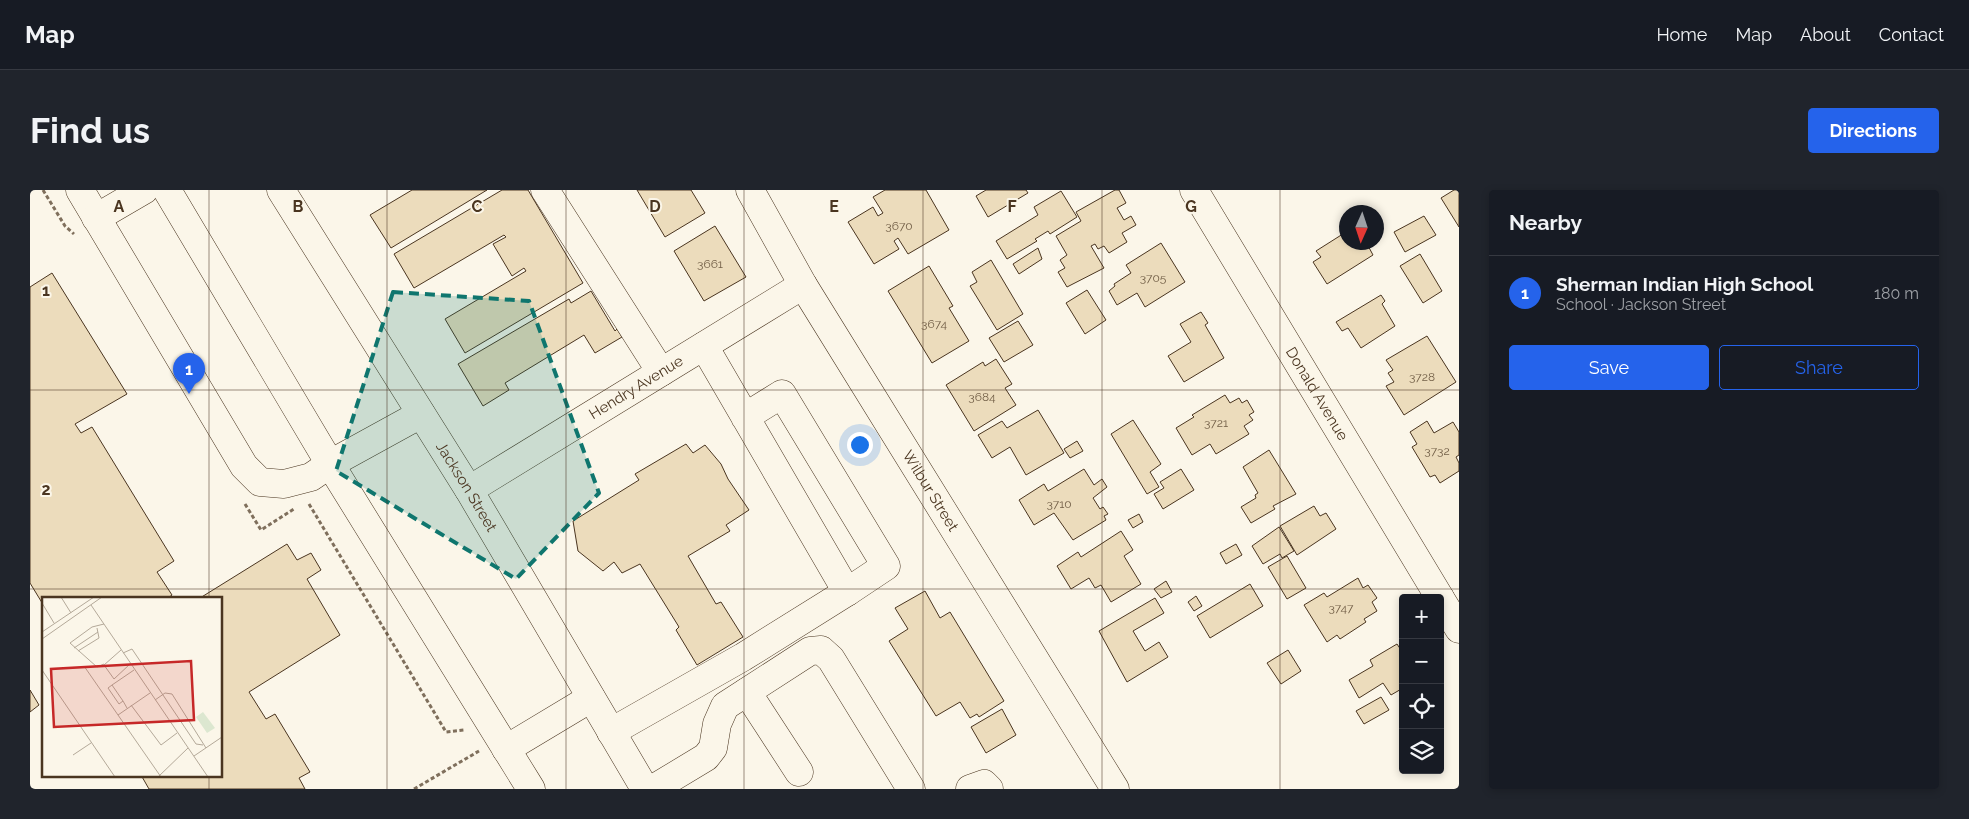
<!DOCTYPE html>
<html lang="en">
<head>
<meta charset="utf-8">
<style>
  :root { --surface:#171b24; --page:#20242c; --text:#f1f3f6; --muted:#9ea1a6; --line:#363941; --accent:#2563eb }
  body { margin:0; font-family:Raleway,sans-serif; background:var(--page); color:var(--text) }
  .controls { position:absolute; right:15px; bottom:15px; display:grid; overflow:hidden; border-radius:5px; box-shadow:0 2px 8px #0003 }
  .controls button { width:45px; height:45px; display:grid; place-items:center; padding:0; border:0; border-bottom:1px solid var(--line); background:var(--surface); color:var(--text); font:25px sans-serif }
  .compass { position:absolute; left:1309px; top:15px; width:45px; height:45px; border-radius:50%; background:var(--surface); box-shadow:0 2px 8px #0003; rotate:183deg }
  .you { position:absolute; left:829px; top:254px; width:18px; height:18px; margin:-12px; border:4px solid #fff; border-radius:50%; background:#1a73e8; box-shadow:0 0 0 8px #1a73e833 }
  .badge { display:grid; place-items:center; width:32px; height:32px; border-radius:50%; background:var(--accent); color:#fff; font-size:16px; font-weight:700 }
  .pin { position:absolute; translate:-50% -41px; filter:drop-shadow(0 1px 2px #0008) }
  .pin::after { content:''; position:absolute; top:26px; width:18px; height:15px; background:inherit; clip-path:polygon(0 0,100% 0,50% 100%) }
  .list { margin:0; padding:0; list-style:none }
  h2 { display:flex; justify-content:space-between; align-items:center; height:65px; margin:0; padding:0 20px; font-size:21px }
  h2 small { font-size:16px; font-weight:400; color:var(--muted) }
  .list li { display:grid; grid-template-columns:32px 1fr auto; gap:15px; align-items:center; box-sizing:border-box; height:75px; padding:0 20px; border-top:1px solid var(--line) }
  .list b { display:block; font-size:19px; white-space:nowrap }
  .list p { margin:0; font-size:16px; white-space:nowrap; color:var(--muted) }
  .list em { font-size:16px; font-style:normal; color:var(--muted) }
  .actions { display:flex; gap:10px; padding:15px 20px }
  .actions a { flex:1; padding:11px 0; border:1px solid var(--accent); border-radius:5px; text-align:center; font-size:18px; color:var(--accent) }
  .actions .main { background:var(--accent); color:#fff }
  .icon { flex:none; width:28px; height:28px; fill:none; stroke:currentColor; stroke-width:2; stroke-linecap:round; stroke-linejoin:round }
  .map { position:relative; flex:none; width:1429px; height:599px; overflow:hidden; border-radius:5px }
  header { display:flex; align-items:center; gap:30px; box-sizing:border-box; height:70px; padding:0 25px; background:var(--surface); border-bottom:1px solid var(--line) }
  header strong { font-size:24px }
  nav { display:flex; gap:28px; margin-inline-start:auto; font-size:18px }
  .intro { display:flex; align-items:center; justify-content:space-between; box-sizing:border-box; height:120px; padding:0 30px }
  h1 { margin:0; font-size:35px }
  .button { padding:12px 22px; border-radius:5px; background:var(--accent); color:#fff; font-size:18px; font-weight:700 }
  main { display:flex; gap:30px; padding:0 30px }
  aside { flex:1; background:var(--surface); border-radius:5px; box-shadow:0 2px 8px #0003 }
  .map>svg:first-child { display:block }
  .building { fill:#ecdcbc; stroke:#4a3520 }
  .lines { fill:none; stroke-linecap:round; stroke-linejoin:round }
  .minor-casing { stroke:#4a3520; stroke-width:29 }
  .path { stroke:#7f6f5c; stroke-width:3; stroke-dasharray:4 2.5; stroke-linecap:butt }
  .minor { stroke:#fbf6e9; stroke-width:28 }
  .marked { fill:#0f766e; fill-opacity:0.2; stroke:#0f766e; stroke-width:4; stroke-dasharray:10 6; stroke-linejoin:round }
  .grid { fill:none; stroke:#4a3520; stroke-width:1; stroke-opacity:0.55 }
  .labels { text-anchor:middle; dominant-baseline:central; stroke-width:4; stroke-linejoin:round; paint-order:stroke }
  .number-label { font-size:12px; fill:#725f47 }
  .street-label { font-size:15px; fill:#4a3520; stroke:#fbf6e9 }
  .inset-road { fill:none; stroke:#b4a999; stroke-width:1 }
  .view { fill:#c62828; fill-opacity:0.15; stroke:#c62828; stroke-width:2.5 }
  .inset-edge { fill:none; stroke:#4a3520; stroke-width:2.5 }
  .grid-label { font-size:16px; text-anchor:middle; font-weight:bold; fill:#4a3520; stroke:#fbf6e9; stroke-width:4; stroke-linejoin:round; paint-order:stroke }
</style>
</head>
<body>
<header>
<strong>Map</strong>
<nav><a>Home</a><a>Map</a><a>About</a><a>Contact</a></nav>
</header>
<div class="intro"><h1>Find us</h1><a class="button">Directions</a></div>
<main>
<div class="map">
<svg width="1429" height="599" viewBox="0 0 1429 599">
  <rect width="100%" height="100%" fill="#fbf6e9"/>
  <path class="building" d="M382,0H457L361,58L340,25Z
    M472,0H498L553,93L435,163L415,129L496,81L494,78L482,86L463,54L476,47L474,45L384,98L364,64Z
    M607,0H661L675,23L635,47Z
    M855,0H896L919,40L878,64L868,48L864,51L869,59L844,74L818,32L843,17L848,26L853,23L843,7Z
    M956,0H996L998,3L958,27L946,6Z
    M1085,0H1089L1096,13L1087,18L1094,30L1101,26L1106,35L1092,43L1097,52L1079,63L1074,56L1068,59L1065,54L1061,56L1074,78L1037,97L1028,82L1035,78L1030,70L1037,65L1026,46L1051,31L1046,22Z
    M1424,0H1429V37L1411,8Z
    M1031,1L1047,27L1020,44L1018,41L1005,49L1007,51L977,69L966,51L1008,25L1004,17Z
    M1394,26L1406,45L1375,62L1364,42Z
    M685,36L716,87L674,111L644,61Z
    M1316,42V52H1336L1343,65L1297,94L1283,72L1291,67L1286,61Z
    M1131,53L1155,92L1115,117L1107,103L1087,115L1079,101L1085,96L1084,94L1101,83L1096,75Z
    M1008,58L1012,69L989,84L983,74Z
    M1390,64L1412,101L1393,113L1370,76Z
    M961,70L993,124L967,140L940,96L947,92L942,82Z
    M899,76L923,116L919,118L939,151L902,173L858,101Z
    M22,83L97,204L45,234L51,243L62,237L144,371L127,382L142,405L138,408H14V416L0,393V97Z
    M1057,100L1076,130L1055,144L1036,113Z
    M561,101L585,141L587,139L592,147L565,163L554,145L475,193L479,200L453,216L428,174L539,109L541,113Z
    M1351,105L1355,111L1352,114L1365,136L1331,158L1318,138L1312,141L1306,132Z
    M1171,122L1178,133L1175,135L1194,168L1154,192L1138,166L1161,152L1150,134Z
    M988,131L1003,155L974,172L959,148Z
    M1397,146L1426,192L1374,225L1356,196L1364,192L1358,183L1363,180L1356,170Z
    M966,169L982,194L975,198L986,215L944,241L916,195L953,172L955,176Z
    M1195,205L1200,213L1209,208L1212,213L1217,210L1224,222L1219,225L1223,230L1214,236L1219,244L1186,264L1180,254L1162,265L1146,238L1164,227L1162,225Z
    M1008,220L1034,263L996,285L980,257L962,268L948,245L972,231L977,238Z
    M1103,230L1131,274L1120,282L1129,297L1117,304L1081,244Z
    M1397,231L1404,243L1423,232L1429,242V265L1426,267L1429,273V281L1410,293L1405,285L1400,287L1382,257L1387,254L1380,242Z
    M1047,251L1053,261L1040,268L1034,259Z
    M656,254L663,263L675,255L691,274L698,289L719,320L696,335L700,341L658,366L686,414L691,412L713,447L667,475L646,440L649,437L610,374L592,383L584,372L573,381L548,361L543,331L609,290L605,284Z
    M1239,260L1266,304L1243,316L1245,319L1221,333L1211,317L1226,308L1225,305L1228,303L1213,277Z
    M1054,279L1064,295L1072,289L1077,297L1063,308L1070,319L1073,317L1078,324L1074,326L1076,330L1043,350L1024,323L1004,335L989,310L1014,294L1018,301Z
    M1151,279L1164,300L1133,319L1124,304L1134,298L1130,292Z
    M1284,316L1290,326L1296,323L1306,339L1267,365L1250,336Z
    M1109,324L1113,332L1103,338L1098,330Z
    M1249,337L1264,361L1252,368L1250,364L1233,374L1222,356Z
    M1091,341L1103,360L1094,366L1111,394L1081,412L1071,395L1065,398L1059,388L1041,399L1027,376L1048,362L1051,367Z
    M257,354L267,370L281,363L291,380L277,389L310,445L219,502L236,529L245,524L280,582L269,588L275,599H119L111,585H191V408H170Z
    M1206,354L1212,365L1196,374L1190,363Z
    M1257,366L1276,398L1257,409L1238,377Z
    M1328,388L1333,398L1338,395L1347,408L1342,412L1347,421L1334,429L1336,432L1310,449L1307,445L1297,452L1274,415L1294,403L1297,407Z
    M1136,391L1142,402L1131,408L1124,399Z
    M1220,394L1233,416L1180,448L1167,426Z
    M895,401L910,428L920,422L974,511L949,527L947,524L940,528L930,512L906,526L859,451L878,439L865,418Z
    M1166,406L1172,416L1164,421L1158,412Z
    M1125,408L1134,423L1103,441L1115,461L1129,452L1138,467L1097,492L1069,441Z
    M1367,454L1373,463V498L1361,505L1353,493L1329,508L1319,490L1343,476L1340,470Z
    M1258,460L1271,481L1251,494L1237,473Z
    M0,500L9,515L0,522Z
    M1351,507L1359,520L1334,534L1326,521Z
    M972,519L986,545L956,563L941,537Z"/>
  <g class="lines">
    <g class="minor-casing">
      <g id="minor">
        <path d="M50,0L214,276L230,292L254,294L281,287L300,274L391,224"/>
        <path d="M137,0L300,274L501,599"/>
        <path id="s1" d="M251,0L439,300L615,599"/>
        <path d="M515,0L631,182"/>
        <path id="s2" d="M720,0L773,95L1085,599"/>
        <path id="s3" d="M1164,0L1410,408"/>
        <path d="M66,28L114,0"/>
        <path d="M674,156L817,402L856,376L752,204L715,227"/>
        <path id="s4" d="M439,300L773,95"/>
        <path d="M1410,408L1429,439"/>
        <path d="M717,502L769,582"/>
        <path d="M581,542L713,467L817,402"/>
        <path d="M476,559L561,508"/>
        <path d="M623,599L676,567L683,558L687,534L695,516L780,461L791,460L801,469L881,599"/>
        <path d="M940,599L954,594L959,599"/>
      </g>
    </g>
    <path class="path" d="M13,0L35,36L44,44
      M215,314L231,340L264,319
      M279,314L416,542L434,540
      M384,599L449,561"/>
    <use href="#minor" class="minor"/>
  </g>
  <path class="marked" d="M363,102L499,111L569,303L486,389L306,281Z"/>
  <path class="grid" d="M179,0V408M357,0V599M536,0V599M714,0V599M893,0V599M1072,0V599M1250,0V599M0,200H1429M0,399H1429M179,585V599"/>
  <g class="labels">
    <g class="number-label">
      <text x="869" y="36">3670</text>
      <text x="680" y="74">3661</text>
      <text x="1123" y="88">3705</text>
      <text x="904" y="134">3674</text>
      <text x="1392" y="187">3728</text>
      <text x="952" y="207">3684</text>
      <text x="1186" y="233">3721</text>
      <text x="1407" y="261">3732</text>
      <text x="1029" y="314">3710</text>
      <text x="1311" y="418">3747</text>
    </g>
    <g class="street-label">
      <text stroke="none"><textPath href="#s4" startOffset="196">Hendry Avenue</textPath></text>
      <text stroke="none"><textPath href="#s3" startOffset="238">Donald Avenue</textPath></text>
      <text stroke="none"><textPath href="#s1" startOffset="350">Jackson Street</textPath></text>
      <text stroke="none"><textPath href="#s2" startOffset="351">Wilbur Street</textPath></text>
    </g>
  </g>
  <g transform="translate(12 407)">
    <rect width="180" height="180" fill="#fbf6e9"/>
    <path d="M161,115L173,131L165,136L154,120Z" fill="#dce7d0"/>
    <path class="inset-road" d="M19,0L29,16M0,6L12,26M49,8L166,180M62,27L50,30L28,46L55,70L62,67M0,35L52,0M0,42L60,0M32,51L56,35M79,53L62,68L72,82L88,67M36,54L57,41L55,31M81,56L90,52L154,147L161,148M42,69L119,180M0,73L73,180M70,88L92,73M113,103L123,96L130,97L164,151M81,104L77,107L66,91L70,88L81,104L85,111M89,108L119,148L135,136M76,118L108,96M31,158L49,146M152,159L180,140M116,180L146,151"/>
    <path class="view" d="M149,64L152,123L12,130L9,72Z"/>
    <rect width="180" height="180" class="inset-edge"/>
  </g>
  <g class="grid-label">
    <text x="89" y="22">A</text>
    <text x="268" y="22">B</text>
    <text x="447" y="22">C</text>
    <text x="625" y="22">D</text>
    <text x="804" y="22">E</text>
    <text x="982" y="22">F</text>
    <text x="1161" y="22">G</text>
    <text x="16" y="106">1</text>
    <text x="16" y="305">2</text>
  </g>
</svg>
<div class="controls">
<button>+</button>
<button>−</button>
<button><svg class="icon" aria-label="locate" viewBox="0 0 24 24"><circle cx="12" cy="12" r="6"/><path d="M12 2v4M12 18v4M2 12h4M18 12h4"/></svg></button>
<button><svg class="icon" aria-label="layers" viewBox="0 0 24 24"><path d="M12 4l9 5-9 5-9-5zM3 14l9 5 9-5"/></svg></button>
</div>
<svg class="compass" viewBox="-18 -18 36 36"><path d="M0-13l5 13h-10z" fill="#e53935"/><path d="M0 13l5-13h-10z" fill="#9ea1a6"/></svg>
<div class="you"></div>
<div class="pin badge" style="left:159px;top:204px">1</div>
</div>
<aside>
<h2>Nearby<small></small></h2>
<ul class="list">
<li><span class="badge">1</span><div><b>Sherman Indian High School</b><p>School · Jackson Street</p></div><em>180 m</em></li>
</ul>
<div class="actions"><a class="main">Save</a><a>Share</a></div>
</aside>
</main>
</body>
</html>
